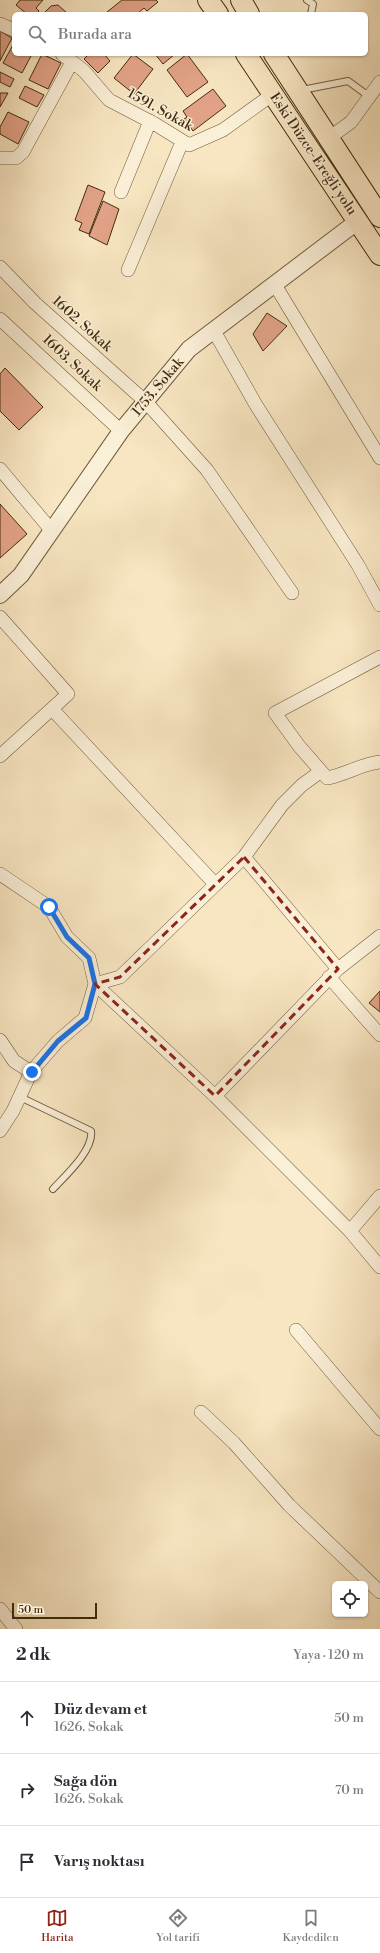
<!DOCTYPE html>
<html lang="tr">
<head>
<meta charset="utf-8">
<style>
  :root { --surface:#fff; --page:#f2f2f3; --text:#2b2b33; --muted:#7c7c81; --line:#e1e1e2; --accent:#8f2418 }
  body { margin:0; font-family:"Libre Bodoni",serif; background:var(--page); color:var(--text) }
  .controls { position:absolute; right:12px; bottom:12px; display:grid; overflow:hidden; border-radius:6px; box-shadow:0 1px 3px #0004 }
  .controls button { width:36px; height:36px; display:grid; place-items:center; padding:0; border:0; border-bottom:1px solid var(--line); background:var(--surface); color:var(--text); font:20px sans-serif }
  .scale { position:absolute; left:12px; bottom:10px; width:85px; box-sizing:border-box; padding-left:4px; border:2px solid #442d0c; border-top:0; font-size:11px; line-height:14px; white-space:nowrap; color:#442d0c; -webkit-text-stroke:3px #faefd7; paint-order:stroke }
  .stop { position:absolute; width:12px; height:12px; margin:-9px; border:3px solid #1a73e8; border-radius:50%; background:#fff }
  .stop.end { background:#1a73e8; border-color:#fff; box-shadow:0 1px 4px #0008 }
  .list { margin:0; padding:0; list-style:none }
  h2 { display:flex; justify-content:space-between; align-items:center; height:52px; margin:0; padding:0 16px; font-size:17px }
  h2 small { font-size:13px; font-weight:400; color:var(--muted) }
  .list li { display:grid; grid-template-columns:26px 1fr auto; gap:12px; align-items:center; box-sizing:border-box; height:72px; padding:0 16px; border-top:1px solid var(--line) }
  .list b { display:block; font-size:15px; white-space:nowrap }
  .list p { margin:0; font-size:13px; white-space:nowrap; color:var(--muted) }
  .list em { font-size:13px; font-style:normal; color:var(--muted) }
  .icon { flex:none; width:22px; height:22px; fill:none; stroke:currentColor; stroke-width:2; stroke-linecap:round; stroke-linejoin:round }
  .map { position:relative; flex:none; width:380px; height:1629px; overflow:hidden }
  .search { position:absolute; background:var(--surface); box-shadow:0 1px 3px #0004; left:12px; right:12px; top:12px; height:44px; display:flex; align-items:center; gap:10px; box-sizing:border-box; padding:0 14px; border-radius:6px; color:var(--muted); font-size:15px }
  .sheet { height:268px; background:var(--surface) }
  nav { display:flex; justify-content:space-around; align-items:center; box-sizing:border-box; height:56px; border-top:1px solid var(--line); background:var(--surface); font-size:11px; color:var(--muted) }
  nav a { display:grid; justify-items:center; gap:2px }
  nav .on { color:var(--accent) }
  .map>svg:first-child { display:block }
  .building { fill:#e2a287; stroke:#442d0c }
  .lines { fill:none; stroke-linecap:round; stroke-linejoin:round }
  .service-casing { stroke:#715b3a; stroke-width:8 }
  .minor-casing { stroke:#715b3a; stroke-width:14 }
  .tertiary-casing { stroke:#715b3a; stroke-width:18 }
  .primary-casing { stroke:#442d0c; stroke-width:22 }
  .service { stroke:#faefd7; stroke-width:6 }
  .minor { stroke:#faefd7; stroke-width:13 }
  .tertiary { stroke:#faefd7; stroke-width:16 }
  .primary { stroke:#f8e6c2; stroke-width:20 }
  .route { stroke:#1a73e8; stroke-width:5 }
  .marked { fill:none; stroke:#8f2418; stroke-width:3; stroke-dasharray:8 5; stroke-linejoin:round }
  .labels { text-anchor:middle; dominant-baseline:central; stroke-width:3; stroke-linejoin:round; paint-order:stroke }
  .street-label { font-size:14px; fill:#442d0c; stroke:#faefd7 }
</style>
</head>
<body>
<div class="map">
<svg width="380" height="1629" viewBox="0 0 380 1629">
  <rect width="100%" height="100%" fill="#f8e6c2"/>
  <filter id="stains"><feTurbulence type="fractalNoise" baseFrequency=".005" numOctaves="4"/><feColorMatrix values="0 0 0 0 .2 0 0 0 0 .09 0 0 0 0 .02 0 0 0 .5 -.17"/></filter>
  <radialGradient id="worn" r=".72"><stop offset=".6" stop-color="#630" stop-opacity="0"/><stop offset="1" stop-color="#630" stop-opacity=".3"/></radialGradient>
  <path class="building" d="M20,0H43L36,8L39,11L37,14H27L16,5Z
    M122,0H156L158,2L147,11L144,8L137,14H109L107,12Z
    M58,5L67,13L66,14H43L51,6Z
    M0,31L12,38L0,61Z
    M14,43V54H32L22,73L3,63Z
    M42,54L61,63L48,89L29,80Z
    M89,54H104L110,61L98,73L84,59Z
    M133,54L153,69L134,94L114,78Z
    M155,54H175L163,64Z
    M187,54L208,82L187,97L167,70Z
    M0,72L14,79L10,87L0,82Z
    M25,86L44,95L37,107L19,98Z
    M213,89L226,106L193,131L184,119L187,117L183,111Z
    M0,93H8L0,107Z
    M8,112L29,122L18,144L0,134V127Z
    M88,185L105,192L89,234L79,230L82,223L75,220Z
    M103,201L119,209L107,245L89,236Z
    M267,313L287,326L263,351L253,334Z
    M5,368L43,407L19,430L0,411V374Z
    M0,504L27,534L0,558Z
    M380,991V1012L369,1003Z"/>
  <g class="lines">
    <g class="service-casing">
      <path id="service" d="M307,0L313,4L311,14
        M302,90L348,81L370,97
        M20,1097L91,1131C94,1150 65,1176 53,1189"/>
    </g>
    <g class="minor-casing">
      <path id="minor" d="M0,24L14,30
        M62,54L84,71L109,100L155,124L189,145L223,130L273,94
        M329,138L351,122L380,82
        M0,158H16L23,152L72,62
        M121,192L150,121
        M0,267L35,303L146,402L207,470L292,593
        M128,270L182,142
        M275,285L380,458
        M0,319L121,431
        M214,331L256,405L358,565L380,605
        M0,469L52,531
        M0,617L68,694L0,756
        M380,657L275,713L299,746L327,778C345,775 361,764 380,762
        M52,709L215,884
        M244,857L338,969
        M0,874L49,907L67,937L89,958L95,984L85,1018L58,1041L31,1072L13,1111L0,1131
        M329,977L380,1035
        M95,984L215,1096L350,1231L380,1267
        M95,984L120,977L244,857L282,805L302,785L320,772
        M0,1040L14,1061L31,1072
        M215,1096L338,969L380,936
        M350,1231L380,1196
        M296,1330L380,1429
        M201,1412L234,1443L289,1505L380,1592
        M0,1609L16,1629"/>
    </g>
    <g class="tertiary-casing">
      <path id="tertiary" d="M0,595L21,575L121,431L189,349L358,221"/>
    </g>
    <g class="primary-casing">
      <path id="primary" d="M208,0L218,14
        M241,0L249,14
        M246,54L380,255
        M274,54L380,217"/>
    </g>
    <use href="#service" class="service"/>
    <use href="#minor" class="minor"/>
    <use href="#tertiary" class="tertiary"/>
    <use href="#primary" class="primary"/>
  </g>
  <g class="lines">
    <path class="route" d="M32,1072L58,1041L86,1018L95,984L89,958L67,937L49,907"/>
  </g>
  <path class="marked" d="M244,857L338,969L215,1096L95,984L120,977Z"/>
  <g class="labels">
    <g class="street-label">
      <text transform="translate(160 110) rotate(29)">1591. Sokak</text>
      <text transform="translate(313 154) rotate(56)">Eski Düzce-Ereğli yolu</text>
      <text transform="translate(82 324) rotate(42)">1602. Sokak</text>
      <text transform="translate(72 363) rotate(43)">1603. Sokak</text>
      <text transform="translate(158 387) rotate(-50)">1753. Sokak</text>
    </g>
  </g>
  <rect width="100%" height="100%" filter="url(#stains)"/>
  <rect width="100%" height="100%" fill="url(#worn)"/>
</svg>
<div class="controls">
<button><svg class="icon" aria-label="locate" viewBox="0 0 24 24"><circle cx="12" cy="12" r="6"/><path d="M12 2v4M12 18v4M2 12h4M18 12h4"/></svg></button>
</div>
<div class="scale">50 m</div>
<div class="stop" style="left:49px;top:907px"></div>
<div class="stop end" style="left:32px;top:1072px"></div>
<div class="search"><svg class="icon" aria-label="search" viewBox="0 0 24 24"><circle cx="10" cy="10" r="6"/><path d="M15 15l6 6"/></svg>Burada ara</div>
</div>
<section class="sheet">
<h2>2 dk<small>Yaya · 120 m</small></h2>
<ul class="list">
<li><svg class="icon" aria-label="ahead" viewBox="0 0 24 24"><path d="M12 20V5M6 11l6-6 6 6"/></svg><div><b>Düz devam et</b><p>1626. Sokak</p></div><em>50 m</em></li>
<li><svg class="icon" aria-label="right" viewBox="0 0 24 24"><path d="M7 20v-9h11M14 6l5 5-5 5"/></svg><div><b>Sağa dön</b><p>1626. Sokak</p></div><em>70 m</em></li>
<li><svg class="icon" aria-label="arrive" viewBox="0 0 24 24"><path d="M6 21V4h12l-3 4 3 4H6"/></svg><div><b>Varış noktası</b></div></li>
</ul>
</section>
<nav>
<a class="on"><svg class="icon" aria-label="map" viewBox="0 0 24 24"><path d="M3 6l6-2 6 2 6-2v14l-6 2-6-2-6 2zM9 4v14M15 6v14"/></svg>Harita</a>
<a><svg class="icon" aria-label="directions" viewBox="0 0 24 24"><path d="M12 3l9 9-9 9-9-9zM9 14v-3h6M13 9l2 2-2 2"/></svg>Yol tarifi</a>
<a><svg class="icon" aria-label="saved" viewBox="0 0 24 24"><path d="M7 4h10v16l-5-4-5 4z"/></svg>Kaydedilen</a>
</nav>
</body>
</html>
